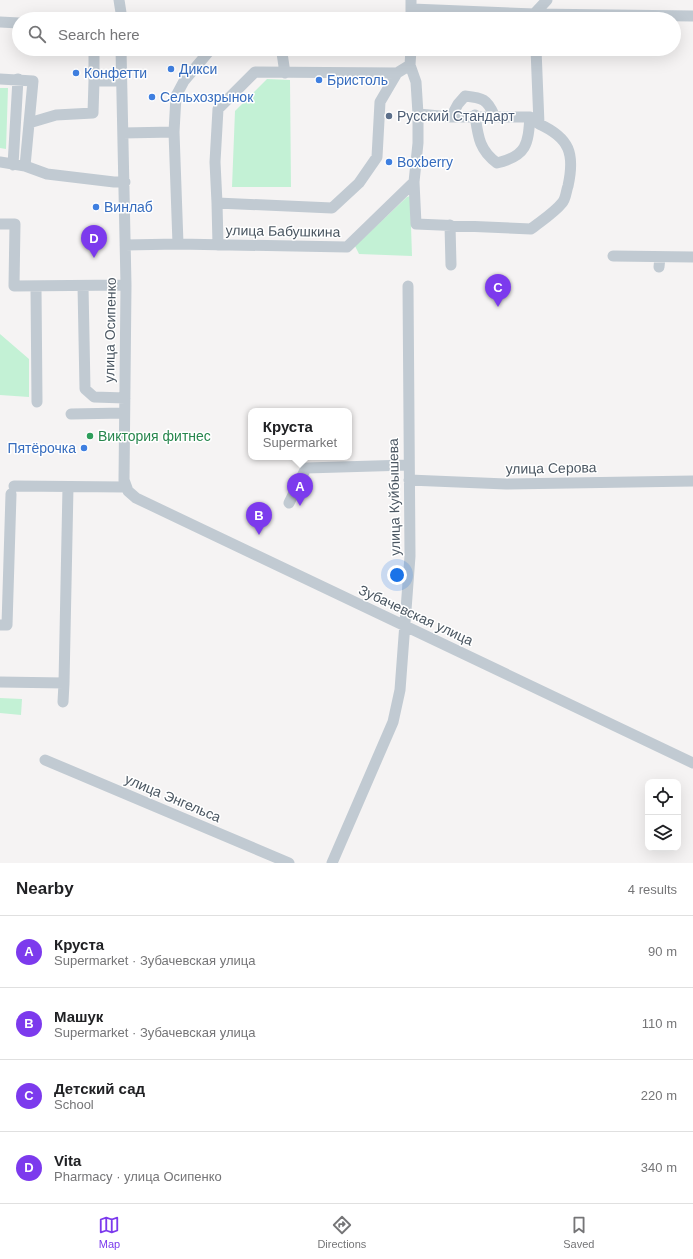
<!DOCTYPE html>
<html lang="en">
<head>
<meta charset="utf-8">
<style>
  :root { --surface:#fff; --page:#f6f6f6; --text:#202124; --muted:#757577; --line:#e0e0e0; --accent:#7c3aed }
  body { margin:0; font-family:Helvetica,sans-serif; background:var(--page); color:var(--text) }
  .controls { position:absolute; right:12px; bottom:12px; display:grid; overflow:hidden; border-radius:8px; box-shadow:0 4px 16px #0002 }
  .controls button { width:36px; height:36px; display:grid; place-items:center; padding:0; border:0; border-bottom:1px solid var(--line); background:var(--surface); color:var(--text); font:20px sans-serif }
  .you { position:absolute; left:397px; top:575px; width:14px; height:14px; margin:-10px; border:3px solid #fff; border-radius:50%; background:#1a73e8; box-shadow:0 0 0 6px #1a73e833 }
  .badge { display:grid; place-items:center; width:26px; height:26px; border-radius:50%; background:var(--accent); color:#fff; font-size:13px; font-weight:700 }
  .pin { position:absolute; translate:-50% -33px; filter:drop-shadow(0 1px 2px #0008) }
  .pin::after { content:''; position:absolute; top:21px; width:14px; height:12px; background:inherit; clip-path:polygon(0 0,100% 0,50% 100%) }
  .popup { position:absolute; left:248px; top:408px; width:104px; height:52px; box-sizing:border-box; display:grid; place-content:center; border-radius:8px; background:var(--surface); filter:drop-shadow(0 1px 3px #0005); font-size:13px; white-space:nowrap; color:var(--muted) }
  .popup b { font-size:15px; color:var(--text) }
  .popup::after { content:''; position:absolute; left:50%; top:100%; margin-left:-8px; border:8px solid transparent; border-top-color:var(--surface) }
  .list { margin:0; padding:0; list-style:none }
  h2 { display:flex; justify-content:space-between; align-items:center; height:52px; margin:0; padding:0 16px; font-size:17px }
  h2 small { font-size:13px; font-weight:400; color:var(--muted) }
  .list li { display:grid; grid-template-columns:26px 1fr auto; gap:12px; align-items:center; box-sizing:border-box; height:72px; padding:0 16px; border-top:1px solid var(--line) }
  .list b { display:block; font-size:15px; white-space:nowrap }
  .list p { margin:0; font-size:13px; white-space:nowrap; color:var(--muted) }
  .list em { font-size:13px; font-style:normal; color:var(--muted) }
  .icon { flex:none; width:22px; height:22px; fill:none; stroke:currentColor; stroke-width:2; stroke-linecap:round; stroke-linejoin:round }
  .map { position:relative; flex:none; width:693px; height:863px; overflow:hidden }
  .search { position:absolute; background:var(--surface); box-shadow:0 4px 16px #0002; left:12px; right:12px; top:12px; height:44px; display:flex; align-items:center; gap:10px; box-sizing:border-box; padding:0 14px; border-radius:22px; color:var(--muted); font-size:15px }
  .sheet { height:340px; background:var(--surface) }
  nav { display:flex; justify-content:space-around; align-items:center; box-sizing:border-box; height:56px; border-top:1px solid var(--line); background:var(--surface); font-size:11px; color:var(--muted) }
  nav a { display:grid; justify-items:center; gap:2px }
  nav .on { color:var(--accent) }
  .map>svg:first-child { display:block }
  .green { fill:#c3f1d5 }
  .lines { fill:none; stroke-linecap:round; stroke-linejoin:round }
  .minor { stroke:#c1cad2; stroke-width:11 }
  .shop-dot { fill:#3f7fe0; stroke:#fff; stroke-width:1.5 }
  .service-dot { fill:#5c6f8a; stroke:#fff; stroke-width:1.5 }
  .leisure-dot { fill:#2e9e5b; stroke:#fff; stroke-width:1.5 }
  .labels { text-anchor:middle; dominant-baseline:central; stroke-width:3; stroke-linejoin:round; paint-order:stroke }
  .shop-label { font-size:14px; fill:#366cbe; stroke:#fff; text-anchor:start }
  .service-label { font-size:14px; fill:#4e5e75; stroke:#fff; text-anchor:start }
  .street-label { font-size:14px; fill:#4a5661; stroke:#fff }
  .leisure-label { font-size:14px; fill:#27864d; stroke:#fff; text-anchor:start }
</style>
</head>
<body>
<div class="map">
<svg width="693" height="863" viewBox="0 0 693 863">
  <rect width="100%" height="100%" fill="#f5f3f3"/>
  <path class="green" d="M267,79L290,80L291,187H232L235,111Z
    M0,88H8L6,149L0,148Z
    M410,196L412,256L359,254L355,246L407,197Z
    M0,334L29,359V397L0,395Z
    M0,698L22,699L21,715L0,713Z"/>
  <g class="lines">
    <path class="minor" d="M119,0L122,19
      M411,0V19
      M412,9L534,14L535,19
      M534,14L693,16
      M534,14L547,0
      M0,22L19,23
      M94,49V81H121
      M121,49L126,285L124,480L128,491L136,498L693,763
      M411,49L410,65L416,82L418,114V143L414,182L416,224L531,229C541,221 554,213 562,203C566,199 566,191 568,186C575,154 570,138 539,124
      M282,53L285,73
      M397,73L255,72L218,109L215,162L217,203L332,208L359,183L377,157L380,102L397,73L410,65
      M0,79L33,81L25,166
      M418,114L451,117H530L539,124L536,49
      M475,115C478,136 479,150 497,163C527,156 528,144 530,117
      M451,117L458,104L465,96C483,98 487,99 494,115
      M29,123L56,115L93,113L94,81
      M174,132L176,96L184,81L211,49
      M123,133L174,132L178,244
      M0,162L25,166L47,174L114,182H125
      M13,165L18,79
      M217,203L218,245
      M0,224H15L14,286L126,285
      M450,225L451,265
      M125,245L178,244L347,247L414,182
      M613,256L693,257
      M659,267L660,257
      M83,286L85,389L94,397L125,398
      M36,287L37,402
      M71,414L124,413
      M409,480L506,484L693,481
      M14,486L125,487
      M289,503L306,468L408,465
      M0,625H7L11,494
      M0,682L64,683
      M63,702L64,683L68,487
      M45,760L289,863
      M332,863L393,722L400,690L410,556L408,286"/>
  </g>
  <g class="shop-dot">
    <circle cx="171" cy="69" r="4"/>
    <circle cx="76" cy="73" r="4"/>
    <circle cx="319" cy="80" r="4"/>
    <circle cx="152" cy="97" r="4"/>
    <circle cx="389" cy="162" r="4"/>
    <circle cx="96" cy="207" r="4"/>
    <circle cx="84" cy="448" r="4"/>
  </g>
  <circle class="service-dot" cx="389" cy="116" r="4"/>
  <circle class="leisure-dot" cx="90" cy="436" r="4"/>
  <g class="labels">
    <g class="shop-label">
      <text x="179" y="69">Дикси</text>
      <text x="84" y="73">Конфетти</text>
      <text x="327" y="80">Бристоль</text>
      <text x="160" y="97">Сельхозрынок</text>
      <text x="397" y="162">Boxberry</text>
      <text x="104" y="207">Винлаб</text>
      <text x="76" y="448" text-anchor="end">Пятёрочка</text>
    </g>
    <g class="service-label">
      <text x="397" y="116">Русский Стандарт</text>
    </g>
    <g class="street-label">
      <text transform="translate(283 231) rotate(1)">улица Бабушкина</text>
      <text transform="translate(110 330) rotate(-89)">улица Осипенко</text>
      <text transform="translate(551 468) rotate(-1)">улица Серова</text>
      <text transform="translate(394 497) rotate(-91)">улица Куйбышева</text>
      <text transform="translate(416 615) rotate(25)">Зубачевская улица</text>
      <text transform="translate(173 798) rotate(23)">улица Энгельса</text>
    </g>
    <g class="leisure-label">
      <text x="98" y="436">Виктория фитнес</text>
    </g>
  </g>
</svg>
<div class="controls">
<button><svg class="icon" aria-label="locate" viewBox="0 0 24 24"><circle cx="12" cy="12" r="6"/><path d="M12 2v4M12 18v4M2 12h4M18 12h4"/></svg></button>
<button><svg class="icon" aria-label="layers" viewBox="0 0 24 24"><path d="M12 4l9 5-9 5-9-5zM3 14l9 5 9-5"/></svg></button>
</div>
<div class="you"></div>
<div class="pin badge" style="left:300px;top:506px">A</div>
<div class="popup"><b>Круста</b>Supermarket</div>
<div class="pin badge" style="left:259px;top:535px">B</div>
<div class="pin badge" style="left:498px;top:307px">C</div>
<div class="pin badge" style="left:94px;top:258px">D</div>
<div class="search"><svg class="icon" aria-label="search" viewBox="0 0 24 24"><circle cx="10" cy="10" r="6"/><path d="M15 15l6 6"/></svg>Search here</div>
</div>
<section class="sheet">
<h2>Nearby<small>4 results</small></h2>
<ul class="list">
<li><span class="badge">A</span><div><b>Круста</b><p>Supermarket · Зубачевская улица</p></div><em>90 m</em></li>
<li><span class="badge">B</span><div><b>Машук</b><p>Supermarket · Зубачевская улица</p></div><em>110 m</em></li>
<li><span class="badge">C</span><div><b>Детский сад</b><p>School</p></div><em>220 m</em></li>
<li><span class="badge">D</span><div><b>Vita</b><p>Pharmacy · улица Осипенко</p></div><em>340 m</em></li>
</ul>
</section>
<nav>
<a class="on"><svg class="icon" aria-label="map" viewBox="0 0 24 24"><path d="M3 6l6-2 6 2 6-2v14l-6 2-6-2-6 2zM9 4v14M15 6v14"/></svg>Map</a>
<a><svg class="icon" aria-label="directions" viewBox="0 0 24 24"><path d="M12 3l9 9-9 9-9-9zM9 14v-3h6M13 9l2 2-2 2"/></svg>Directions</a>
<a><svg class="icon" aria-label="saved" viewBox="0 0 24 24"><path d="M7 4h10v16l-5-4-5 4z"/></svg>Saved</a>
</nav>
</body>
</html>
